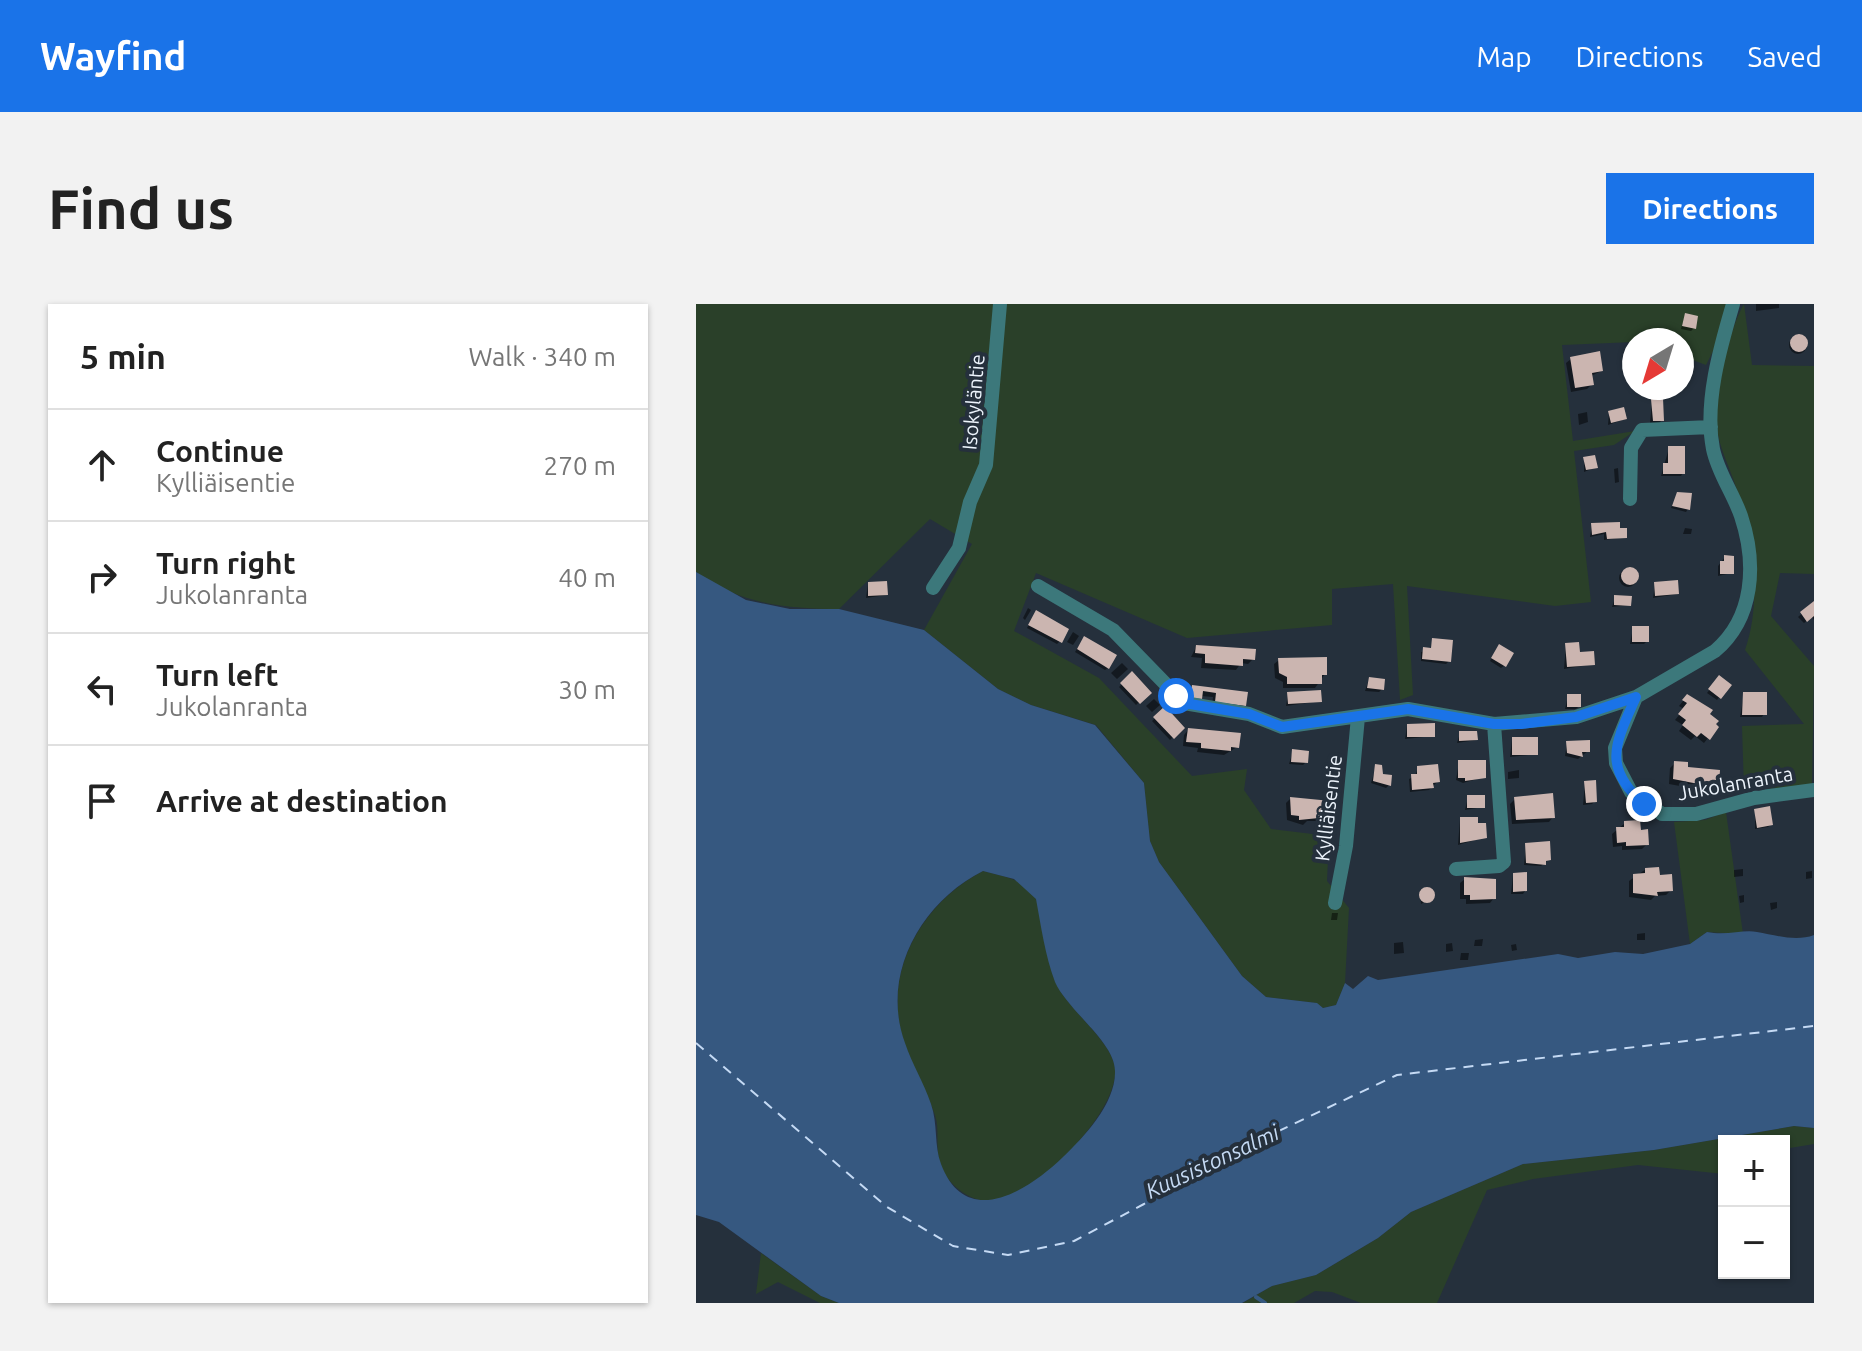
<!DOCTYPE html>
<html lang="en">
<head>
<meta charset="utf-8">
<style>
  :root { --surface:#fff; --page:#f2f2f2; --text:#222; --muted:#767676; --line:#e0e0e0; --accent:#1a73e8 }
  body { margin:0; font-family:Ubuntu,sans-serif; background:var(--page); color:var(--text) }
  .controls { position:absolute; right:24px; bottom:24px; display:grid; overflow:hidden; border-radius:0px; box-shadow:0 2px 6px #0004 }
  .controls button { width:72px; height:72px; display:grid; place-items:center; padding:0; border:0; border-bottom:2px solid var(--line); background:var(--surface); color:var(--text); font:40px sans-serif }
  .compass { position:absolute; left:926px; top:24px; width:72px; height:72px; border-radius:50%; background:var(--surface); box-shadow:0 2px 6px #0004; rotate:218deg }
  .stop { position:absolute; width:24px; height:24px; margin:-18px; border:6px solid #1a73e8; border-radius:50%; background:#fff }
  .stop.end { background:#1a73e8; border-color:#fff; box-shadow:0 2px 8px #0008 }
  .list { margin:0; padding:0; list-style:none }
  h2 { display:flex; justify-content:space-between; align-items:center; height:104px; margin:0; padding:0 32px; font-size:34px }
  h2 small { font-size:26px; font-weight:400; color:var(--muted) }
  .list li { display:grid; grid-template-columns:52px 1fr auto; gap:24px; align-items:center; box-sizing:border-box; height:112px; padding:0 32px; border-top:2px solid var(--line) }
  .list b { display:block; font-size:30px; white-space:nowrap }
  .list p { margin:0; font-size:26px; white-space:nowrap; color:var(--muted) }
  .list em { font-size:26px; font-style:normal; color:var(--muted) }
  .icon { flex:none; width:44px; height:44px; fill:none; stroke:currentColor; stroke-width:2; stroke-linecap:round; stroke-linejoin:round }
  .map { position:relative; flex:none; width:1118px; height:999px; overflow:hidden; border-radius:0px }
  header { display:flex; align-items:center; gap:48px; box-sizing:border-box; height:112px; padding:0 40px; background:var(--accent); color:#fff }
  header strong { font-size:38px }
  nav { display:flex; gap:44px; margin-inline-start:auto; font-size:28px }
  .intro { display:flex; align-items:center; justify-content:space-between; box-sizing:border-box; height:192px; padding:0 48px }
  h1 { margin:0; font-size:56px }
  .button { padding:20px 36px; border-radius:0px; background:var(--accent); color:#fff; font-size:28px; font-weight:700 }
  main { display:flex; gap:48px; padding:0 48px }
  aside { flex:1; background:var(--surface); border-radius:0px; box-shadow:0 2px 6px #0004 }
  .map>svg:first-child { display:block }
  .green { fill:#2a4029 }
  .water { fill:#365880; fill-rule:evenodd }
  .shadow { fill:#0007 }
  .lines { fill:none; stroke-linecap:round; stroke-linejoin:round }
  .stream { stroke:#365880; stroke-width:4 }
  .ferry { stroke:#c5daf4; stroke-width:2; stroke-dasharray:10 8; stroke-linecap:butt }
  .building { fill:#cbb5b0 }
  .street { stroke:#3c787b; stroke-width:14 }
  .route { stroke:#1a73e8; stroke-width:10 }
  .labels { text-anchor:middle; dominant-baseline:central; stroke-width:8; stroke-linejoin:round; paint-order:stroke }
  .street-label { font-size:20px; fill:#edf4fc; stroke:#25303c }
  .water-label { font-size:22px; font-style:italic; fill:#c5daf4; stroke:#25303c }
</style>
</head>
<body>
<header>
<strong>Wayfind</strong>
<nav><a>Map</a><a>Directions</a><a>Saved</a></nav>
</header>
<div class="intro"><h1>Find us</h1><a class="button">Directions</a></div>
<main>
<aside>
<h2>5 min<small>Walk · 340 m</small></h2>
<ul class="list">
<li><svg class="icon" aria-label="ahead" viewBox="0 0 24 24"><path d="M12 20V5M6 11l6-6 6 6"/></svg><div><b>Continue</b><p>Kylliäisentie</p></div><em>270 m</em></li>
<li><svg class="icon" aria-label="right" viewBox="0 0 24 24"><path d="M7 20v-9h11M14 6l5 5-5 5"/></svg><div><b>Turn right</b><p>Jukolanranta</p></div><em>40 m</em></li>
<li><svg class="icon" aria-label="left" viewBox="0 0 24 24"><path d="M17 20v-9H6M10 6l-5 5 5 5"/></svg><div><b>Turn left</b><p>Jukolanranta</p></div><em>30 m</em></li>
<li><svg class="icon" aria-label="arrive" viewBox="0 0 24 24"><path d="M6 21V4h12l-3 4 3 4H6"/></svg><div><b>Arrive at destination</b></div></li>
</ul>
</aside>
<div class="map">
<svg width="1118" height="999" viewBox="0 0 1118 999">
  <rect width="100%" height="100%" fill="#25303c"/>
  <path class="green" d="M0,0H1031L1022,37L1010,61L986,52V36L866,41L877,137L939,127L918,141L878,147L895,298L859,302L711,282L717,391L704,396L697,280L636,285V321L491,334L340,269L318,327L403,374L496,472L551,465L548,486L575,525L633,532L631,577L653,604L649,679L640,701L627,704L620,699L570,693L546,672L463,558L454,537L448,479L400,421L335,401L302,385L228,326L276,240L234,215L143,305C91,305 43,300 0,268Z
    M1048,0L1056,61L1118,62V270L1084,269L1075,312L1118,362L1116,482L1048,486L1046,422L1108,420L1049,346C1067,295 1056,233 1040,183C1034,164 1024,146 1021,125C1018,93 1032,27 1048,0Z
    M1030,508L1047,630L1011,628L994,640L978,518L1009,516Z
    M287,567C304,572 324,574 336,588C352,608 349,656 361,681C374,707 416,738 419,764C424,807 336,898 293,897C272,897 250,879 244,859C239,843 244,826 239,811C230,786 217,763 208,738C185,669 226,599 287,567Z
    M1098,822L1118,824V840L1088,845V837H1028V870L942,861L837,875L791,886L741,999H665L636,988L619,987L598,999H547L576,982L620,971L682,934L715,908L827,860L958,846Z
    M65,949L125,992L143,999H124L82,978L60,990Z"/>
  <path class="water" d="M0,268L50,296L94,305H143L228,326L302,385L335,401L399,421L448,479L454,537L463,558L546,672L570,693L621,699L627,704L640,701L649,679L657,685L672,672L682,676L862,650L882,654L919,648L947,650L994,640L1011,628C1031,632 1048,625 1061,628C1079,631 1100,638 1118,631V824L1098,822L958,846L827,860L715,908L682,934L620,971L576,982L546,999H143L125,992L23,918L0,911ZM287,567L318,575L340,595C345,622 349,651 359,678C372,707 419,738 419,767C420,799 388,833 367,853C333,886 270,927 245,860C238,842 242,820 235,800C228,779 216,760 209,739C184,671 225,598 287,567Z"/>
  <path class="shadow" d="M1060,0H1083V4L1060,7Z
    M989,11L998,24L995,27L985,25Z
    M1093 41a9 9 0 1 1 18 0a9 9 0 1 1-18 0Z
    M875,55L905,67L895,72L896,80L891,85L875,88L870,59Z
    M956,97L966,116L963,119H954Z
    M891,108L892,118L883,121L882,110Z
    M913,109L929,115L912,121Z
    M973,144L987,169L985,172H965Z
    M888,155L900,163L888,168Z
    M922,164L923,178L919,179L918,165Z
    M982,190L992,205L990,208L975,204Z
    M896,221L922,226L929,233L908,236V230L894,233Z
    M989,224L996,225L995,230H987Z
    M1029,253L1036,269L1022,272V262Z
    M923 274a9 9 0 1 1 18 0a9 9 0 1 1-18 0Z
    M172,280L190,291L170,294Z
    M959,280L981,290L957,294Z
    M919,294L933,301L916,303Z
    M1118,299V316L1116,313L1108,319L1102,313Z
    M332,304L335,306L329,316L327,314Z
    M338,311L364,337L361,340L331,324Z
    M937,324L951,337L948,340H934Z
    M377,328L383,332L377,341L371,338Z
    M737,336L753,357L750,360L725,357V348L734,346Z
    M386,337L412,364L409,366L379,348Z
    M870,341L882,351L897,360L868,365Z
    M500,343L557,355L552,360L545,359L540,366L505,364L506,354L495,353Z
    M801,345L808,362L805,364L794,357Z
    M583,356L629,370L619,384H587V378L579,374L578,360Z
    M426,359L432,365L421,375L415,369Z
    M436,370L453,389L440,401L423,383Z
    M1023,374L1033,382L1021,396L1011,389Z
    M673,375L686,385L683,388L669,387Z
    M496,383L550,390L548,401L543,406L516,402L517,393L505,392L490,398Z
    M592,390L624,397L590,402Z
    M1048,390L1068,410L1066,413H1044Z
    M872,392L883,402L880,405H869Z
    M991,392L1011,411L1012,434L1008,439L999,432L995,436L983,427L987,421L979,416L988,405L983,402Z
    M458,395L464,401L456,408L450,402Z
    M469,405L486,424L474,436L456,417Z
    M711,422L737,432L709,435Z
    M492,426L541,443L528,451L501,448L502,444L487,442L488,431Z
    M764,429L780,436L761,439Z
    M816,435L840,450L814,453Z
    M871,439L892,447L882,455L869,452Z
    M597,447L610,458L607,461L593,460Z
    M763,458L788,473L767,479L760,476Z
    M979,459L990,465L1021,483L1016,488L973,480L974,464Z
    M680,462L693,481L690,484L675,479Z
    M722,464L742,477L733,486L714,488L713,475L719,472Z
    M823,466V474L812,475V468Z
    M889,479L899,497L896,500L887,501Z
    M772,493L787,503L769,506Z
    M594,495L631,512L626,517H611L607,521L591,516L590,499Z
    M819,495L857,513L853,518L816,520L814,500Z
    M1059,506L1075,520L1072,523L1059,525Z
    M764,515L789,533L762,541Z
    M929,519L943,528L951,540L946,545L926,546V542L917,543L916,530Z
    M830,541L853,555L845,562L828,561Z
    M950,565L975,586L970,591L959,592L955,596L933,593V577Z
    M1047,565V572L1038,573V566Z
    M1116,567V574L1110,575V568Z
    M817,571L829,587L827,590H815Z
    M769,575L798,594L794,599L770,600V595H764V579Z
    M724,586H735L736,594L725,600Z
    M1048,591V598L1044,599L1043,592Z
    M1081,598V604L1075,606L1074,599Z
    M636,609H642L641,616H635Z
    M949,629V636H941V630Z
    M787,635L786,642H778L779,636Z
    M707,638L708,649L698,650V639Z
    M756,639L757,647L750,648V640Z
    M820,640L821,646L816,647L815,641Z
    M773,649L772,656H764L765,649Z"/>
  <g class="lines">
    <path class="stream" d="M560,993L569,999"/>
    <path class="ferry" d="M0,739L191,903L257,942L312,951L378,937L448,900L513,860L701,771L1118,722"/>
  </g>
  <path class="building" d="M989,9L1002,12L1000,25L986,22Z
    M1094 39a9 9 0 1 1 18 0a9 9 0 1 1-18 0Z
    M904,47L907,67L896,69L898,81L879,84L874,53Z
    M967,94L968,117H957L955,95Z
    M928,103L931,115L915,119L912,107Z
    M972,142H989V170H967V159H972Z
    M899,151L902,164L890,166L887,153Z
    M981,188L996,189L994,206L976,202Z
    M924,218V224H931V234L911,235L910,228L896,231L895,219Z
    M1028,251L1038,252V270H1024V257H1028Z
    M925 272a9 9 0 1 1 18 0a9 9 0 1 1-18 0Z
    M982,276L983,290L959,292L958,278Z
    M191,277L192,291L172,292V278Z
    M918,291L936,292L935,302L918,301Z
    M1118,297V312L1111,318L1104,308Z
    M340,306L373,325L366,339L332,321Z
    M936,322H953V338H936Z
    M388,332L421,351L413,365L381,345Z
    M736,334L757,336L755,358L726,355L727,343L735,344Z
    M883,338L884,348L898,347L899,361L871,363L869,339Z
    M803,340L818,349L810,363L795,354Z
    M500,341L560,345L559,356L547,355V362L509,359V350L499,349Z
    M631,353V371H626V380H591V373L583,369L582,354Z
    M436,367L456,389L444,400L424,379Z
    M1023,371L1036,381L1025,395L1012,385Z
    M673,373L689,375L688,386L671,384Z
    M496,381L552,388L550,402L519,398L520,389L507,387L506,395L494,394Z
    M625,386L626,398L592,400L591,388Z
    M1047,388H1071V411H1046Z
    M871,390H885V403H871Z
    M991,390L1017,406L1014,410L1023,417L1020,420L1023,423L1014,436L1005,429L1001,433L986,421L990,416L982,410L991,399L986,396Z
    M469,402L489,424L478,435L457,413Z
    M739,419V433H711V420Z
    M492,424L545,429L543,444L535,443V447L505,444V439L490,438Z
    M763,427H781L782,436L763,437Z
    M816,433H842V451H816Z
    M894,436V448H886L887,453L871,449L870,437Z
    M596,445L613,447L612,459L595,458Z
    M762,456H790V474L769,477V474H762Z
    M978,457L992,458V463L1024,466L1023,484L977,475Z
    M679,460L686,461L687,470L696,471L695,482L677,477Z
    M742,460L744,478L737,479L738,484L716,486L715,470H721V462Z
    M900,476L901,498L890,499L888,477Z
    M857,489L859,514L820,516L818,493Z
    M771,491H789V504H771Z
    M594,493L635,497L633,513L603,516V512L595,511Z
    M1074,502L1077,521L1061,524L1058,505Z
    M764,513H782V519H790L791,534L764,539Z
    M944,516L945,526L952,525L953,541L930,542V538L921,539L920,523H928V517Z
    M854,537L855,556L850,557V561L830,559L829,539Z
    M963,563L964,571L976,570L977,587L961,588L962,592L937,589V570L949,569V564Z
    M831,568V587L817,588V569Z
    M768,573L800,575V595L774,596V591H768Z
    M723 591a8 8 0 1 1 16 0a8 8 0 1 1-16 0Z"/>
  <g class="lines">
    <path class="street" d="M934,195L935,144L946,126L1015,123
      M342,282L417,326L488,399L553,410L586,423L712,405L798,420L880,413L940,393L1019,347C1058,314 1061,260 1045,212C1037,189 1022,169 1017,145C1008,99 1024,44 1037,0
      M237,284L263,244L274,198L290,161L304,0
      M940,393L919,444L920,459L935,488L966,510H1000L1058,494L1118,486
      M760,565L803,562L808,558L798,420
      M639,599L650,542L662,413"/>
  </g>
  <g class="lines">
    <path class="route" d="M480,392L488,399L553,410L586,423L712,405L798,420H825L880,413L940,393C920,438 905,463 948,500"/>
  </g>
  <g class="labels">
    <g class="street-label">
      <text transform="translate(277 98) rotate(-85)">Isokyläntie</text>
      <text transform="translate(1039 479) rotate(-10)">Jukolanranta</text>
      <text transform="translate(632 504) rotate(-83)">Kylliäisentie</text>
    </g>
    <g class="water-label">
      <text transform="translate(516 857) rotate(-25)">Kuusistonsalmi</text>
    </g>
  </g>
</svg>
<div class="controls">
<button>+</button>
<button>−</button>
</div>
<svg class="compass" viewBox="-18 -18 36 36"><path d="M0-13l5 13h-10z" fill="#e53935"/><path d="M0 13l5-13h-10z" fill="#767676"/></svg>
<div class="stop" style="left:480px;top:392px"></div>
<div class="stop end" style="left:948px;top:500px"></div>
</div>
</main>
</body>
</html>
